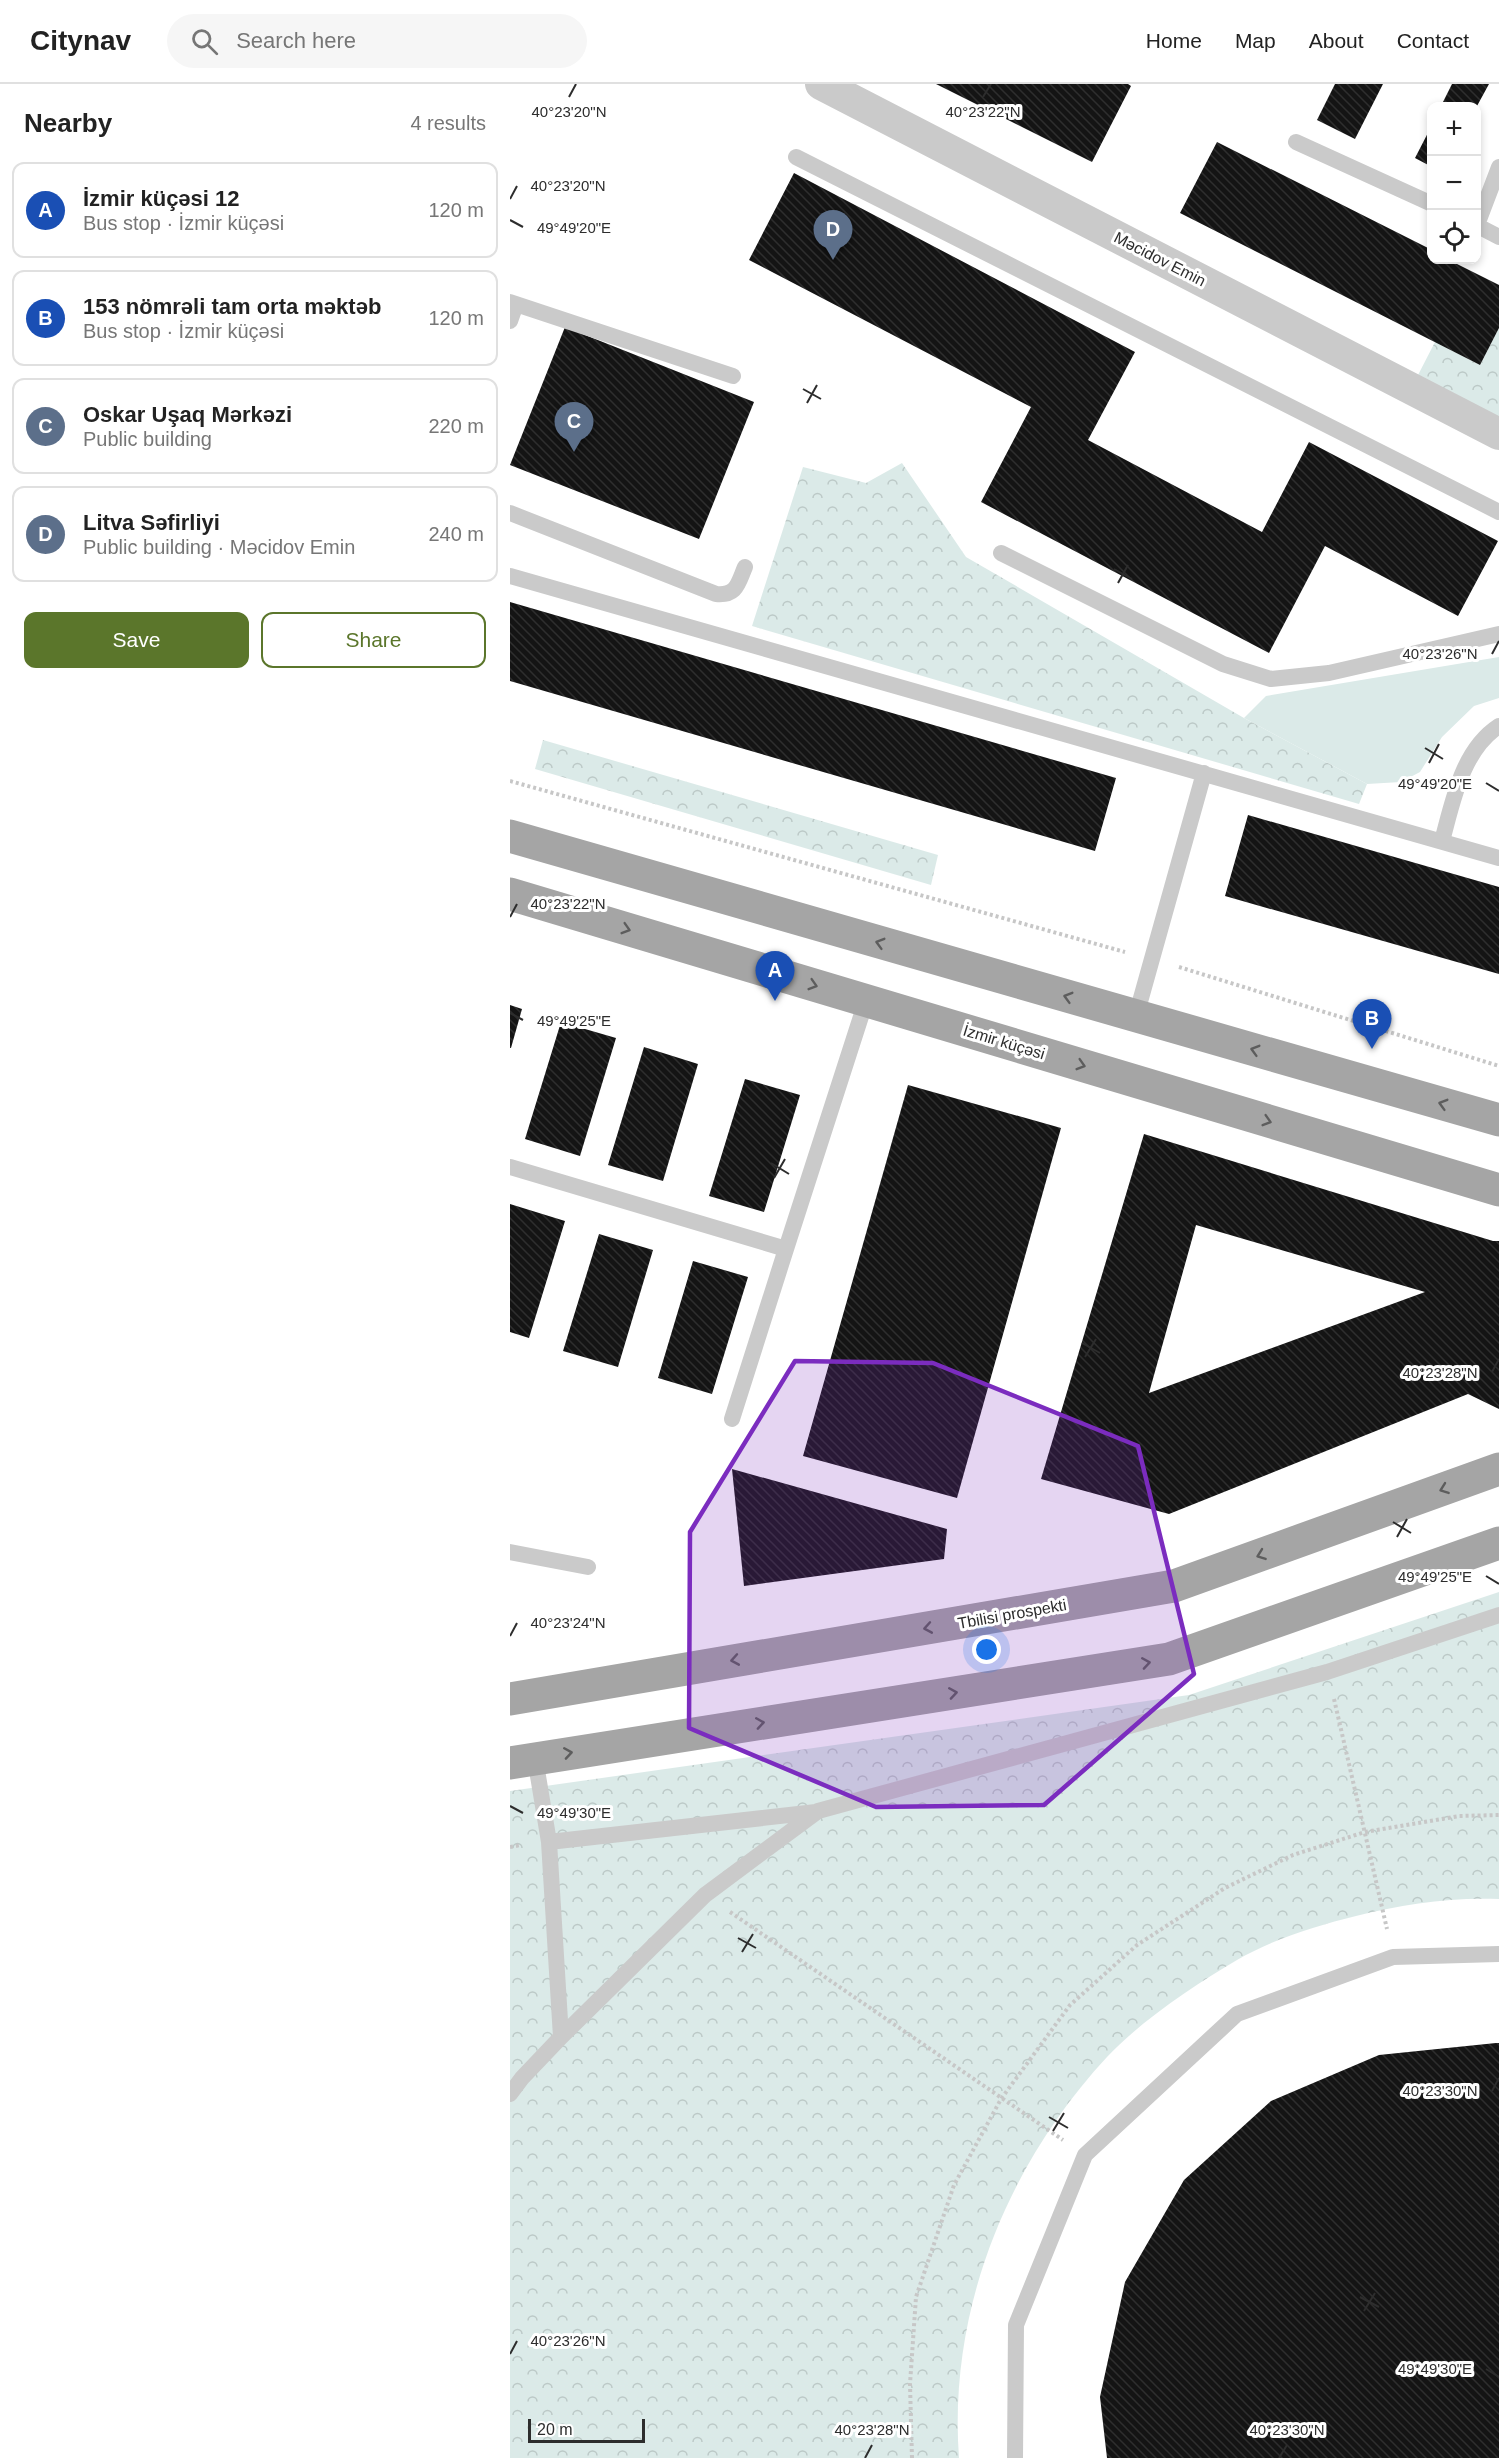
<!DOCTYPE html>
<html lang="en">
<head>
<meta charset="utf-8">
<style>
  :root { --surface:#fff; --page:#f6f6f6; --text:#222; --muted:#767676; --line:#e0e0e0; --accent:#5b762b }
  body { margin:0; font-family:Helvetica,sans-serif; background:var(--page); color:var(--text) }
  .controls { position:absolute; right:18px; top:18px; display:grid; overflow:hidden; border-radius:12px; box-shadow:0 3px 9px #0003 }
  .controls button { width:54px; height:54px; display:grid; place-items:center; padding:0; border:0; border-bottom:2px solid var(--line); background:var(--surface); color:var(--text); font:30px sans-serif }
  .scale { position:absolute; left:18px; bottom:15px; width:117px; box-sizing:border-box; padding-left:6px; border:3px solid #2d2d2d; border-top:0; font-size:16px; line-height:21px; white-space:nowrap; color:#2d2d2d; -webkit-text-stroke:4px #fff; paint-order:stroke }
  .you { position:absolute; left:477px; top:1566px; width:21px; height:21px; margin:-15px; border:4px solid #fff; border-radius:50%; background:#1a73e8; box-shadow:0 0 0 9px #1a73e833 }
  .badge { display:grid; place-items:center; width:39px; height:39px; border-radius:50%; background:var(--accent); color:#fff; font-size:20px; font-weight:700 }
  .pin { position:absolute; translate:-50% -50px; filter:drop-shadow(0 2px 3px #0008) }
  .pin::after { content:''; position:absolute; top:32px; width:21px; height:18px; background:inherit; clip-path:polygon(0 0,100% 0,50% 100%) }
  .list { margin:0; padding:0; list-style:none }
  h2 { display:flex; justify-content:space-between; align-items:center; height:78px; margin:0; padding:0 24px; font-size:26px }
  h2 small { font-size:20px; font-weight:400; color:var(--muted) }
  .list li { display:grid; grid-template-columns:39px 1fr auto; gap:18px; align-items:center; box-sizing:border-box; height:96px; margin:0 12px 12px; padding:0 12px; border:2px solid var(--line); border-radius:12px }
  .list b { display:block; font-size:22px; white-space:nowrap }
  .list p { margin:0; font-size:20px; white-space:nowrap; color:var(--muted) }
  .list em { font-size:20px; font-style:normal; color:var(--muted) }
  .actions { display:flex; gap:12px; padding:18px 24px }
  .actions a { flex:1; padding:14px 0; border:2px solid var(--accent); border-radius:12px; text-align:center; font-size:21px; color:var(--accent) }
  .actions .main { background:var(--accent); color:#fff }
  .icon { flex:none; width:33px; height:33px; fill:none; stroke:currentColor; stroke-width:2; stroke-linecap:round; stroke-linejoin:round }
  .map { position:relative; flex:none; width:989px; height:2374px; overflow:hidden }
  header { display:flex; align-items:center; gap:36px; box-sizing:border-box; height:84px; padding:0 30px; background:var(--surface); border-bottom:2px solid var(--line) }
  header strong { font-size:28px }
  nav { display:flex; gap:33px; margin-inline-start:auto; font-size:21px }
  .search { width:420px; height:54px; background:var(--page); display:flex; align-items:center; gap:15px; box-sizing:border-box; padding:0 21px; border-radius:33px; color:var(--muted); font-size:22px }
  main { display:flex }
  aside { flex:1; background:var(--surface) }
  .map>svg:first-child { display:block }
  .grass { fill:#dbeae8 }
  .forest { fill:url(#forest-crowns) }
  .building { fill:url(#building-back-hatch); fill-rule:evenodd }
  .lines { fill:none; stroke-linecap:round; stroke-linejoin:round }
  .path { stroke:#c7c7c7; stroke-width:4; stroke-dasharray:3 3; stroke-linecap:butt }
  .service { stroke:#cacaca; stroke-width:16 }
  .minor { stroke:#cacaca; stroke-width:32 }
  .primary { stroke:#a5a5a5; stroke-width:33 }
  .oneway { stroke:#5d5d5d }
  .marked { fill:#7b2cbf; fill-opacity:0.2; stroke:#7b2cbf; stroke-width:4.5; stroke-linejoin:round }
  .ticks { fill:none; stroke:#2d2d2d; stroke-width:2 }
  .labels { text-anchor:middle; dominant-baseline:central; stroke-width:6; stroke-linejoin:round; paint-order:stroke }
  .street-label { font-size:16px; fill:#2d2d2d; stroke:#fff }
  .ticks-label { font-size:15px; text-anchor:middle; fill:#2d2d2d; stroke:#fff; stroke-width:6; stroke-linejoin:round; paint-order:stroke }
</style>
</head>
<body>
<header>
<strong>Citynav</strong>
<div class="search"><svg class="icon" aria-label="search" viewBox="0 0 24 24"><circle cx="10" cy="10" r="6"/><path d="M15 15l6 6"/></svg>Search here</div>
<nav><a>Home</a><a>Map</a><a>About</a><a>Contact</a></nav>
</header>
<main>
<aside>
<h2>Nearby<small>4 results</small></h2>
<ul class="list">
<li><span class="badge" style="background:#1a4fb4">A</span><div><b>İzmir küçəsi 12</b><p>Bus stop · İzmir küçəsi</p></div><em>120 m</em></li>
<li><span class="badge" style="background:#1a4fb4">B</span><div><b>153 nömrəli tam orta məktəb</b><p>Bus stop · İzmir küçəsi</p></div><em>120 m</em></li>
<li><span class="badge" style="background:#5c6f8a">C</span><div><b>Oskar Uşaq Mərkəzi</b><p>Public building</p></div><em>220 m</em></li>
<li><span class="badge" style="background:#5c6f8a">D</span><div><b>Litva Səfirliyi</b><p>Public building · Məcidov Emin</p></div><em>240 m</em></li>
</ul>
<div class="actions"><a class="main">Save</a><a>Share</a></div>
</aside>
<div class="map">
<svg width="989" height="2374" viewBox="0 0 989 2374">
  <defs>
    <pattern id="forest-crowns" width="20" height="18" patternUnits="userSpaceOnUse" patternTransform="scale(1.5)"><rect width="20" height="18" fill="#dbeae8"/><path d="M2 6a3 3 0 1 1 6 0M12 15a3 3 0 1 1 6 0" fill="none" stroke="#bcc9c7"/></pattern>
    <pattern id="building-back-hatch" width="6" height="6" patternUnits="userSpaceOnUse" patternTransform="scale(1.5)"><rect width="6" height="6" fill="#141414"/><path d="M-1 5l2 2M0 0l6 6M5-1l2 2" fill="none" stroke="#2e2e2e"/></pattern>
  </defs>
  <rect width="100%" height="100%" fill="#fff"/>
  <path class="grass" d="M989,573V614L964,622L932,653L910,688L891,698L857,700L734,634L756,612Z"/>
  <path class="forest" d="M989,244V336L907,293L925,258L970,281Z
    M392,379L456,473L734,634L857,700L849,720L242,542L293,383L356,399Z
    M33,656L428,771L421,801L25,685Z
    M989,1508V1815C941,1813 892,1820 846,1832C806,1842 763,1855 727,1876C684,1901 631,1937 597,1973C497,2081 438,2226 449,2374H0V1707L679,1611Z"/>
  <path class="building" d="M426,0H618L621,2L582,78Z
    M825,0H873L845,55L807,36Z
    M942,0H979L967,22H931Z
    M922,41V83L905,74Z
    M707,58L922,166V176H939L989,201V244L970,281L670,129Z
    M284,89L625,268L578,356L752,448L799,358L988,457L948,532L815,462L759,569L471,418L521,323L239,176Z
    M55,243L244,318L189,455L0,381Z
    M0,518L606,694L585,767L0,597Z
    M738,731L989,803V890L715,812Z
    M0,921L12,925L1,964H0Z
    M51,938L106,954L70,1072L15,1055Z
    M134,963L188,980L153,1097L98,1081Z
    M235,995L290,1011L254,1128L199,1112Z
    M398,1001L551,1044L447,1414L293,1372Z
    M634,1050L983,1157H989V1325L958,1310L659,1430L531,1395ZM686,1141L915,1208L639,1309Z
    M0,1120L55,1137L19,1254L0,1248Z
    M89,1150L143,1166L108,1283L53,1267Z
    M183,1177L238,1193L202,1310L148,1294Z
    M222,1385L437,1445L434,1475L234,1502Z
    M986,1959H989V2374H597L590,2313L615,2198L674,2096L761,2017L869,1971Z"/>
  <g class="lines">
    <path class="path" d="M0,697L615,868
      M669,883L989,982
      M824,1615L877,1845
      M0,1763L11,1761
      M220,1828L553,2056
      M402,2374L400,2300L406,2213L444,2101L491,2015L560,1921L627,1861L715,1804L783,1771L855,1748L949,1732L989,1731"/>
    <path class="service" d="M786,58L922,120
      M286,73L989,428
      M966,141L989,153
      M967,141L989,83
      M0,218L223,292
      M0,237L6,220
      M0,429L206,510C227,512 228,499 235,483
      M491,469L713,580L761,595L819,589L989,550
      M0,492L989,774
      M932,757C943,717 952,666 989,642
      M626,932L694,689
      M0,1083L276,1165L356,917
      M222,1335L276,1165
      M0,1468L78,1483
      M25,1674L39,1758L51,1953
      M39,1758L306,1728
      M0,2010L12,1994L51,1953L195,1811L308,1727L817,1588L989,1531
      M505,2374L506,2241L575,2071L727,1930L883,1873L989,1870"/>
    <path class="minor" d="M311,0L989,350"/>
    <path class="primary" d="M0,752L989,1036
      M0,810L989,1106
      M0,1615L664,1502L989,1385
      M0,1679L659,1575L989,1459"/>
  </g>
  <defs><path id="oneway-chevron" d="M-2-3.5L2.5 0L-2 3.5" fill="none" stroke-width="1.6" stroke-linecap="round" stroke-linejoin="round" transform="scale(1.5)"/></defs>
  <g class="oneway">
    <use href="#oneway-chevron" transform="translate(116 845) rotate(17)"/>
    <use href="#oneway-chevron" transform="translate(370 859) rotate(-164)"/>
    <use href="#oneway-chevron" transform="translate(303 901) rotate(17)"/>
    <use href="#oneway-chevron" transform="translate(558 913) rotate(-164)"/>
    <use href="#oneway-chevron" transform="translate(745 966) rotate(-164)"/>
    <use href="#oneway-chevron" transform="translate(571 981) rotate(17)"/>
    <use href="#oneway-chevron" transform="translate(933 1020) rotate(-164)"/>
    <use href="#oneway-chevron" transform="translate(757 1037) rotate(17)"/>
    <use href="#oneway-chevron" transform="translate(934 1405) rotate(160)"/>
    <use href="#oneway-chevron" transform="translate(751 1471) rotate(160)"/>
    <use href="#oneway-chevron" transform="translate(418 1544) rotate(170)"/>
    <use href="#oneway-chevron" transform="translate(225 1576) rotate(170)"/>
    <use href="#oneway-chevron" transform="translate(636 1579) rotate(-9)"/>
    <use href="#oneway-chevron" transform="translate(443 1609) rotate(-9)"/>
    <use href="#oneway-chevron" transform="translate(250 1639) rotate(-9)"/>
    <use href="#oneway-chevron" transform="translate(58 1669) rotate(-9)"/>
  </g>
  <path class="marked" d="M285,1277L423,1279L628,1362L684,1590L534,1721L366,1723L179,1644L180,1448Z"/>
  <path class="ticks" d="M59,13L66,0M473,13L481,0M0,115L7,102M0,136L13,143M293,305L311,315M297,319L307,301M604,485L622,495M608,499L618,481M982,570L989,557M915,664L933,675M919,679L929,660M976,699L989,707M0,833L7,820M0,929L13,936M261,1079L279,1090M264,1094L275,1075M572,1259L590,1269M575,1273L586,1255M982,1288L989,1275M883,1438L901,1449M887,1453L897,1435M976,1492L989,1500M0,1552L7,1539M0,1722L13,1729M228,1854L246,1864M232,1868L243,1850M982,2007L989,1994M539,2033L558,2044M543,2047L554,2029M850,2213L869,2223M854,2227L865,2209M0,2270L7,2257M976,2285L989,2293M355,2374L362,2361M769,2374L777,2361"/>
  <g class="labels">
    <g class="street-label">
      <text transform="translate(650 175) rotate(27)">Məcidov Emin</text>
      <text transform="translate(494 958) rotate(17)">İzmir küçəsi</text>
      <text transform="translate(502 1530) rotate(-10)">Tbilisi prospekti</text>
    </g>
  </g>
  <g class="ticks-label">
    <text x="59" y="33">40°23'20"N</text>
    <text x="473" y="33">40°23'22"N</text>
    <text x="58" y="107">40°23'20"N</text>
    <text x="64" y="149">49°49'20"E</text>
    <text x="930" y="575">40°23'26"N</text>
    <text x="925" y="705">49°49'20"E</text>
    <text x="58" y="825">40°23'22"N</text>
    <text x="64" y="942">49°49'25"E</text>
    <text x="930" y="1294">40°23'28"N</text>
    <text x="925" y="1498">49°49'25"E</text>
    <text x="58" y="1544">40°23'24"N</text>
    <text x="64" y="1734">49°49'30"E</text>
    <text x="930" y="2012">40°23'30"N</text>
    <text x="58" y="2262">40°23'26"N</text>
    <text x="925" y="2290">49°49'30"E</text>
    <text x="362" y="2351">40°23'28"N</text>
    <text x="777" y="2351">40°23'30"N</text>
  </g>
</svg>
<div class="controls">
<button>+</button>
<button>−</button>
<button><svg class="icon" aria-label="locate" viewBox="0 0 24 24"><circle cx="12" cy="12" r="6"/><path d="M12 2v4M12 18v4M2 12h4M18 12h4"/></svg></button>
</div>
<div class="scale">20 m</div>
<div class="you"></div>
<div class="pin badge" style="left:265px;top:917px;background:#1a4fb4">A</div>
<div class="pin badge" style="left:862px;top:965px;background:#1a4fb4">B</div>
<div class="pin badge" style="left:64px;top:368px;background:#5c6f8a">C</div>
<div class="pin badge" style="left:323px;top:176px;background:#5c6f8a">D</div>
</div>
</main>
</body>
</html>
